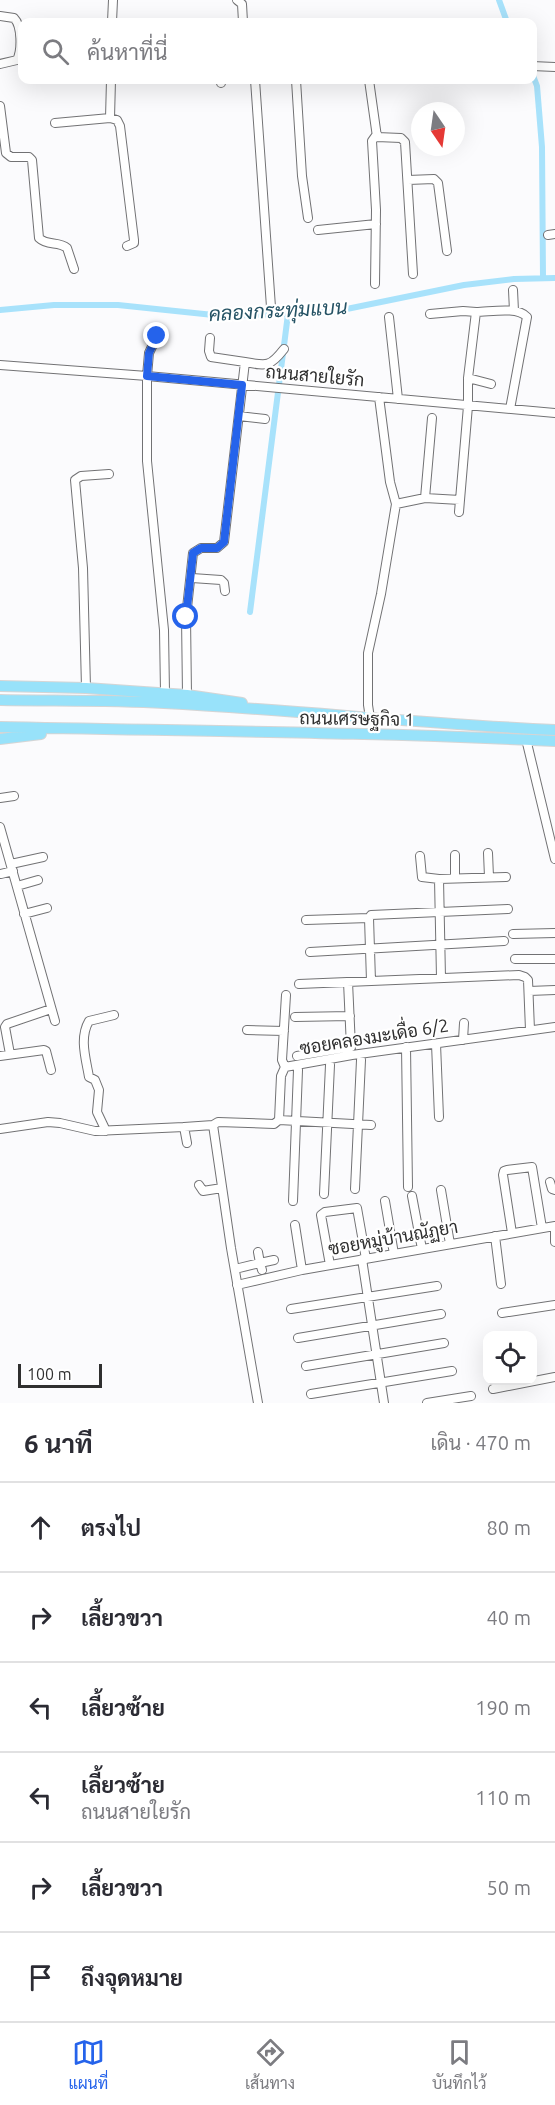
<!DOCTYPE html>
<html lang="th">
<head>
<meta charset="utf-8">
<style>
  :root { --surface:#fff; --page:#f2f2f3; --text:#2b2b33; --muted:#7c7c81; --line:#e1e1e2; --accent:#2563eb }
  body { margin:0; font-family:Ubuntu,Sarabun,sans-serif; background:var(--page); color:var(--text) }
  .controls { position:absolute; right:18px; bottom:18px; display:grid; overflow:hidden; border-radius:12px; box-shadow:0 6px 24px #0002 }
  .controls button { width:54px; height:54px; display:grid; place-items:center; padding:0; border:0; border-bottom:2px solid var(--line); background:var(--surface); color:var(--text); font:30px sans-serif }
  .compass { position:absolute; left:411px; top:102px; width:54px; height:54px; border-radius:50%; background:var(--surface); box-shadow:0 6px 24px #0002; rotate:167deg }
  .scale { position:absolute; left:18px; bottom:15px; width:84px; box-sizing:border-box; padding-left:6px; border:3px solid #2f2f2f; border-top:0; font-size:16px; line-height:21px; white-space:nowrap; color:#2f2f2f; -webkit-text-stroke:4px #fff; paint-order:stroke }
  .stop { position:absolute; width:18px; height:18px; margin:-14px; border:4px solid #2563eb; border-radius:50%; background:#fff }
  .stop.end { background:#2563eb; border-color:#fff; box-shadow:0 2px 6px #0008 }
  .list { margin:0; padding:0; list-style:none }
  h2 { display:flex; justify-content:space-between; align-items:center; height:78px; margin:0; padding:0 24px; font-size:26px }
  h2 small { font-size:20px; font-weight:400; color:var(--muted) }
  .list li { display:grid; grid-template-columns:39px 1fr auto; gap:18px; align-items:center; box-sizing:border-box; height:90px; padding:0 24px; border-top:2px solid var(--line) }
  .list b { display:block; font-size:22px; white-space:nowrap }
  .list p { margin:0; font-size:20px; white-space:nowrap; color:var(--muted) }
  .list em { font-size:20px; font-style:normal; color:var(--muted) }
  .icon { flex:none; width:33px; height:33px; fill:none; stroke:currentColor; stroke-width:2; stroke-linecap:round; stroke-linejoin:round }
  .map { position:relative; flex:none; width:555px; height:1403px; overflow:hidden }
  .search { position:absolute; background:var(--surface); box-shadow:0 6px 24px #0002; left:18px; right:18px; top:18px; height:66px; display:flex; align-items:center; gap:15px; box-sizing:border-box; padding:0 21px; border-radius:12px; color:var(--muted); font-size:22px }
  .sheet { height:618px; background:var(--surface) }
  nav { display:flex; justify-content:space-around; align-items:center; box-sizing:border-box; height:84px; border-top:2px solid var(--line); background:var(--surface); font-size:16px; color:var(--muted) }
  nav a { display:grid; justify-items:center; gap:3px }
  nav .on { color:var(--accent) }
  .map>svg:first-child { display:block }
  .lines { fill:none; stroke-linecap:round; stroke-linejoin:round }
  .canal { stroke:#a8e2fb; stroke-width:6 }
  .minor-casing { stroke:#727274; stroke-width:10 }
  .major-casing { stroke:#d5d5d5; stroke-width:12 }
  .minor { stroke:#fff; stroke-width:8 }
  .major { stroke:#98e2fa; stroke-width:10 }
  .route { stroke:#2563eb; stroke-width:8 }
  .labels { text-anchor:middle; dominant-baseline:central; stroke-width:4.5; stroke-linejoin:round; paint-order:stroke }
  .street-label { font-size:18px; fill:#2f2f2f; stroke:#fff }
  .water-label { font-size:20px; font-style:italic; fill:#265365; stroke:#fff }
</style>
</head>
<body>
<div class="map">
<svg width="555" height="1403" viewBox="0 0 555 1403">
  <rect width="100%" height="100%" fill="#fbfbfd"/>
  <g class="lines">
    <path class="canal" d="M499,0L507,22
      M532,73L537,86L542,147L543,278
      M0,310L54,305H118L223,316L332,312L464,285L514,279L555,278
      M250,612L288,314"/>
    <g class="minor-casing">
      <path id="minor" d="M237,0L242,4L243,22
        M0,16L14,18C22,26 22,50 17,60L0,64
        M112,22L113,0
        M532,66L555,67
        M111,80L110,118L117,120L120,126L134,240V243L127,246
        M221,80V83
        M255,80L271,307
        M296,80L302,176L308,218
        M369,80L377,137L401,138L405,142L413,274
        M0,106L6,153L11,157H29L32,160L39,238C47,246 59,241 67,248L74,269
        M55,123L110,118
        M408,180L434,179L438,183L447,251
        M318,230L376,224
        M548,235L555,234
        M375,284L376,210L372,141L377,134
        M513,290L514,311
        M476,312C490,312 517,306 527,317L510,409
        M430,314L463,311L476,312L468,378V406L460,500
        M389,317L398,399
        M157,336L149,353L147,376V461L164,630L165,693
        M245,362C267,366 270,367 284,349
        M0,365L147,376L555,413
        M468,378L491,384
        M239,416L265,419
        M425,498L432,418
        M396,504L425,498L460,500L459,512
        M192,578L221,580L224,583L225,591
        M86,688L83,568L75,480L81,476L109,474
        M187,695L186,617L193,553L201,548H217L224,542L245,362L211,357L209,351L210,338
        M370,718L368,705V653L381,594L396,504L390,482L379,397
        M526,739L555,859
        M0,798L14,796
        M0,827L55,1021
        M488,853L489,877
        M455,855V878
        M420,856L422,877L439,879
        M11,864L43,857
        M1,874L13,871
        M17,886L38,880
        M24,914L47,908
        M306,920L369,918
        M513,934L555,933
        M310,952L504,941
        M515,959H555
        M441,978L439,879L506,877
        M371,981L369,918L371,915L508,909
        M299,984L519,975L525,977L528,980L530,1030
        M529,991L555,990
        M295,1017L350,1016
        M247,1030L284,1031
        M463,1040L464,1023
        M436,1044L439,1117
        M406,1047L408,1187
        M10,1054L5,1027L7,1024L51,1009
        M0,1056L44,1050L46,1051L51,1070
        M297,1056L351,1047L348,982
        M285,1067L282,1060L286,995
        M279,1120L371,1125
        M213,1125L231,1248L258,1403
        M184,1127L187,1143
        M0,1129L48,1122L60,1123L95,1131L184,1127L213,1125L218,1122L274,1124L279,1120L281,1076L285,1067L352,1055L555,1027
        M106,1131L97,1112L99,1090L95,1080L89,1077C86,1059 79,1038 89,1021L114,1015
        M550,1182L552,1189L555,1190
        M199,1185L203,1191L222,1188
        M355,1189L361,1060
        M441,1190L450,1244
        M324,1194L330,1065
        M412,1196L422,1249
        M293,1201L298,1070
        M385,1201L394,1254
        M295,1225L302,1270
        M555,1226V1242
        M512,1233L503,1175L504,1171L507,1170L532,1167L542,1228
        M495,1236L501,1284
        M258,1252L260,1263L274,1260
        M362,1259L384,1403
        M330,1265L321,1215L325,1212L357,1208L366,1259
        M235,1269L260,1263L262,1270
        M237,1285L302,1270L555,1226
        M291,1309L437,1286
        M502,1313L555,1305
        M298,1338L441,1314
        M306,1366L444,1343
        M493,1389L555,1377
        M311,1394L452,1371
        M427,1403L471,1396"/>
    </g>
    <g class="major-casing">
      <path id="major" d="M0,686L86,688L187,695L242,703
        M0,700C55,701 110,700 164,703C295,710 424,724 555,730
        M0,727C185,731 370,732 555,741
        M0,739L41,734"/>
    </g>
    <use href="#minor" class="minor"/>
    <use href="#major" class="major"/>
  </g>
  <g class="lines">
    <path class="route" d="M157,336L149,353L147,376L242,385L224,542L217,548H201L193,553L186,617"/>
  </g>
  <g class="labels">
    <g class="street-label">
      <text transform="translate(315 375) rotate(5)">ถนนสายใยรัก</text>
      <text transform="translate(357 718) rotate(1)">ถนนเศรษฐกิจ 1</text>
      <text transform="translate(374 1036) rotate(-9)">ซอยคลองมะเดื่อ 6/2</text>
      <text transform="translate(393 1237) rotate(-10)">ซอยหมู่บ้านณัฏยา</text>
    </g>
    <g class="water-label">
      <text transform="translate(278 310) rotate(-3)">คลองกระทุ่มแบน</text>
    </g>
  </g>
</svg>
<div class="controls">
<button><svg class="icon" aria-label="locate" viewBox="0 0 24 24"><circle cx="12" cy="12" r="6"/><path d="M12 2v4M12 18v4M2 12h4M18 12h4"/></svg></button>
</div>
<svg class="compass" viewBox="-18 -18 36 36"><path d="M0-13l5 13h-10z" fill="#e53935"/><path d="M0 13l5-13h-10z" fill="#7c7c81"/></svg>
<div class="scale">100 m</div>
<div class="stop" style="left:186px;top:617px"></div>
<div class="stop end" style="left:157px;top:336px"></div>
<div class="search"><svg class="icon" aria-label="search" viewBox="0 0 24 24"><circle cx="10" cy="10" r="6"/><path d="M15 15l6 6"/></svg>ค้นหาที่นี่</div>
</div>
<section class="sheet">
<h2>6 นาที<small>เดิน · 470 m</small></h2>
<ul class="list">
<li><svg class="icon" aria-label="ahead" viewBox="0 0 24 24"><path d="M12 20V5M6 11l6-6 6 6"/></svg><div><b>ตรงไป</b></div><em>80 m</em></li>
<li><svg class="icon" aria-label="right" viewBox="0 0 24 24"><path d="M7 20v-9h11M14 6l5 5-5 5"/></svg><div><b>เลี้ยวขวา</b></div><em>40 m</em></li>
<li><svg class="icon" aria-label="left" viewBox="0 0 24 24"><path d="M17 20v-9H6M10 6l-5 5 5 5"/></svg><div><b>เลี้ยวซ้าย</b></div><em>190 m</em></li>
<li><svg class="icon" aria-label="left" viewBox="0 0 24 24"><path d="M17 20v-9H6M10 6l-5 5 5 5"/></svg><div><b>เลี้ยวซ้าย</b><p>ถนนสายใยรัก</p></div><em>110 m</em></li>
<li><svg class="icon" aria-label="right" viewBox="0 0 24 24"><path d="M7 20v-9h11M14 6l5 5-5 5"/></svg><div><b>เลี้ยวขวา</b></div><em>50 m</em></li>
<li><svg class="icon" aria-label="arrive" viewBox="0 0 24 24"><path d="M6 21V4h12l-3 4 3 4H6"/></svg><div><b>ถึงจุดหมาย</b></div></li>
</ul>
</section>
<nav>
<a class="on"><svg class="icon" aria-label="map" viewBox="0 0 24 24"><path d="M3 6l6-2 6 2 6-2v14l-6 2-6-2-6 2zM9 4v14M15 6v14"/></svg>แผนที่</a>
<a><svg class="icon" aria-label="directions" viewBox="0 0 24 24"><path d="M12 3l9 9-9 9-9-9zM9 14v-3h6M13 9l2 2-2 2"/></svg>เส้นทาง</a>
<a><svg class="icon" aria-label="saved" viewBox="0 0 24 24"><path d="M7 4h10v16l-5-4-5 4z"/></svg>บันทึกไว้</a>
</nav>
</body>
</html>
